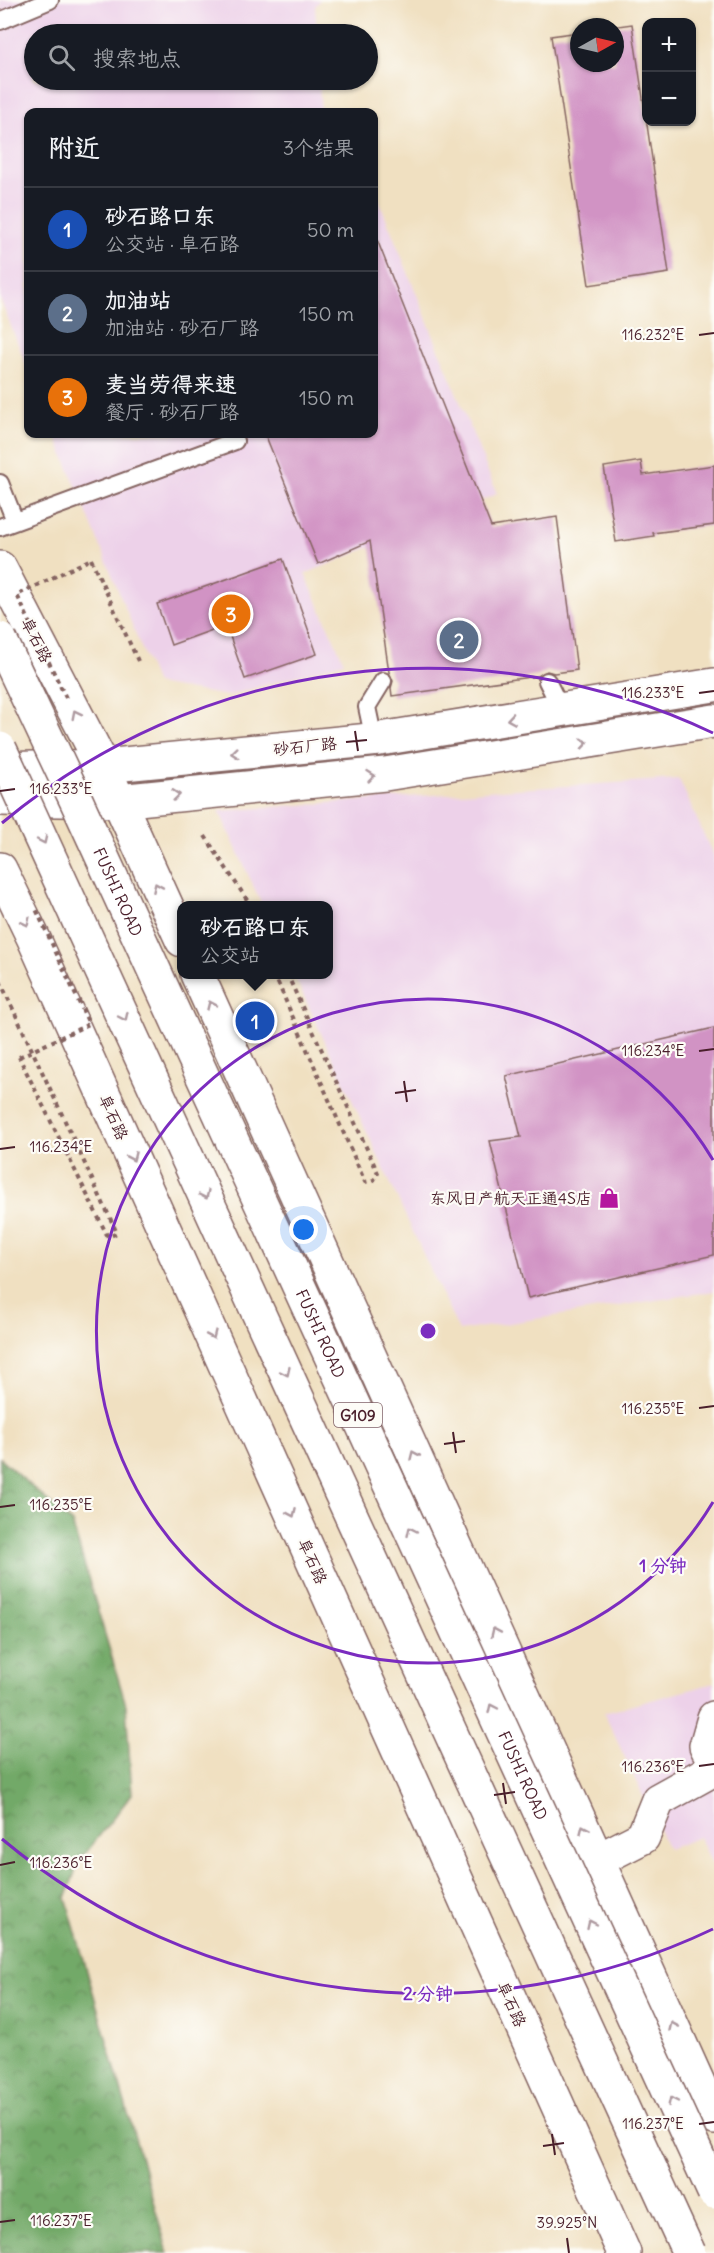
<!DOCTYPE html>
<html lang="zh">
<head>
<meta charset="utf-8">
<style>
  :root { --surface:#171b24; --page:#242831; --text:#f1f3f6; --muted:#9ea1a6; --line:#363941; --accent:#7c3aed }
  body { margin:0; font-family:Delius,"LXGW WenKai TC",sans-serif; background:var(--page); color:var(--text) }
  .controls { position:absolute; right:18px; top:18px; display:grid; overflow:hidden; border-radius:12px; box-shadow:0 2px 4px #0004 }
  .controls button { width:54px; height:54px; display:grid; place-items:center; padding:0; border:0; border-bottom:2px solid var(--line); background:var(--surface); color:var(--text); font:30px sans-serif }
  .compass { position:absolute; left:570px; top:18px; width:54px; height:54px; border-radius:50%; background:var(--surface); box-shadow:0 2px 4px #0004; rotate:82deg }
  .you { position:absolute; left:304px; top:1230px; width:21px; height:21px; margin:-15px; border:4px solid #fff; border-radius:50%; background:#1a73e8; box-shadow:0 0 0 9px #1a73e833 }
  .badge { display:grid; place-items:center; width:39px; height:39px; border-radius:50%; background:var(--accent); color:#fff; font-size:20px; font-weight:700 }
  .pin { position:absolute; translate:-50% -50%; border:3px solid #fff; box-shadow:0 2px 6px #0006 }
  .popup { position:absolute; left:177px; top:901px; width:156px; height:78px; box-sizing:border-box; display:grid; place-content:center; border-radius:12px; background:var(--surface); filter:drop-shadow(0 2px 4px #0005); font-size:20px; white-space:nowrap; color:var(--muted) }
  .popup b { font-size:22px; color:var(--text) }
  .popup::after { content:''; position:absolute; left:50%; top:100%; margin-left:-12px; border:12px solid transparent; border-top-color:var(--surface) }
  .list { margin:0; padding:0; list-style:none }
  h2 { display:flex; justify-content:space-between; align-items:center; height:78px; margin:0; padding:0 24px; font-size:26px }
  h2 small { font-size:20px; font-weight:400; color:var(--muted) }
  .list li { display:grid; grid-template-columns:39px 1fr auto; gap:18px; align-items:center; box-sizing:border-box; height:84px; padding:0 24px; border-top:2px solid var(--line) }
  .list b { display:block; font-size:22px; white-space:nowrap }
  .list p { margin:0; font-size:20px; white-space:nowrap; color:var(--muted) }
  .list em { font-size:20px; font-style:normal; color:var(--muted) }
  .icon { flex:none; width:33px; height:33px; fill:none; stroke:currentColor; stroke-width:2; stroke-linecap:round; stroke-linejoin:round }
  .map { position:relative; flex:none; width:714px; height:2253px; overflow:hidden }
  .search { position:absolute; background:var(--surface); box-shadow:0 2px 4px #0004; left:24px; top:24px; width:354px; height:66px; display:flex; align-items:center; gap:15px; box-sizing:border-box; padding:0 21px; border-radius:33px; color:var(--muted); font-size:22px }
  .panel { position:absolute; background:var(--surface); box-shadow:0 2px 4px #0004; left:24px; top:108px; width:354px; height:330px; border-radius:12px }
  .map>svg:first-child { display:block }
  .built { fill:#edd1e9 }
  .forest { fill:url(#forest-crowns); stroke:#5e6449; stroke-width:1.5 }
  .building { fill:#d193c4 }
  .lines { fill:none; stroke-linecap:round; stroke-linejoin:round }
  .lane-casing { stroke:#846360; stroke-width:20 }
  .street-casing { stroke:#846360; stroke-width:36 }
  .secondary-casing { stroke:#846360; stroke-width:36 }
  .primary-casing { stroke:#846360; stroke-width:36 }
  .path { stroke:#846360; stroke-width:4; stroke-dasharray:4.5 4.5; stroke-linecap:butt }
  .lane { stroke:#fff; stroke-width:16 }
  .street { stroke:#fff; stroke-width:33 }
  .secondary { stroke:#fff; stroke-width:33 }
  .primary { stroke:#fff; stroke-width:33 }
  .highway-bridge-casing { stroke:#846360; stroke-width:36; stroke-linecap:butt }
  .path-bridge { stroke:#846360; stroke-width:4; stroke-dasharray:4.5 4.5; stroke-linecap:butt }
  .highway-bridge { stroke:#fff; stroke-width:33 }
  .oneway { stroke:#ae9aa0 }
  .ticks { fill:none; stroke:#4a1f2b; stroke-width:2 }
  .ring { fill:none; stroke:#7b2cbf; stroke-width:3 }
  .labels { text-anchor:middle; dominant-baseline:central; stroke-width:4.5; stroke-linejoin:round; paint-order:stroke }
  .shield { fill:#fdfcf7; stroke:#806168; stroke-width:1.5 }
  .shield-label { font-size:15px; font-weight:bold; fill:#4a1f2b }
  .street-label { font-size:16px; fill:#4a1f2b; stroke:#fdfcf7 }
  .poi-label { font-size:16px; fill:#4a1f2b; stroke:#fdfcf7; text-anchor:end }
  .ticks-label { font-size:15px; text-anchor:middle; fill:#4a1f2b; stroke:#fdfcf7; stroke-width:4.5; stroke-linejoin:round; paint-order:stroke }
  .centre { fill:#7b2cbf; stroke:#fdfcf7; stroke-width:3 }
  .ring-label { font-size:18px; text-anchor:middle; font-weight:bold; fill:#7b2cbf; stroke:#fdfcf7; stroke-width:4.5; stroke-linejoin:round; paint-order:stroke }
</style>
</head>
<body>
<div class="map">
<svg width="714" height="2253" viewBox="0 0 714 2253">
  <defs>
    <pattern id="forest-crowns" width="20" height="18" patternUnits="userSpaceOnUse" patternTransform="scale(1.5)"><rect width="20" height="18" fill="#72a967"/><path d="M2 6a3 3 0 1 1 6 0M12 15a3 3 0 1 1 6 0" fill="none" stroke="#608955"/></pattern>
  </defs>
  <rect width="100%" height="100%" fill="#fdfcf7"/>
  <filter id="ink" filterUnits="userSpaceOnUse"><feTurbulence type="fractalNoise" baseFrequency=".0167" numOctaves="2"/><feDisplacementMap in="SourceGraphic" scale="12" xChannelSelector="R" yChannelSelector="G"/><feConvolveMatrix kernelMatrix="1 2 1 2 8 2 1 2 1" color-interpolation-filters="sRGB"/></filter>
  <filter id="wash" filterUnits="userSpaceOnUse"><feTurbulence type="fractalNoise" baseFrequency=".008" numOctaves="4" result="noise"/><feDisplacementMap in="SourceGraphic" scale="24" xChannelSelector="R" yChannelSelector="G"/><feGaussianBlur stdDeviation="1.35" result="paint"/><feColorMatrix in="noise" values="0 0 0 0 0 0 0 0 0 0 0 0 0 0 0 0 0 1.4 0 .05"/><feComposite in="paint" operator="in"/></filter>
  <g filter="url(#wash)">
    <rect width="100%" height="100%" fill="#f0e0c1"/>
    <path class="built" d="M0,0H320L315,7L317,34H34V80H319L321,112H28V369L0,299Z
      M374,188L497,494L305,574L344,662L228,696L156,684L55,434H374Z
      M679,779L714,857V1291L459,1331L294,975L328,974V906L262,905L219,811L487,791Z
      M714,1683V1867L699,1837L668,1849L604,1713Z"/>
    <path class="forest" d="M0,1458L72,1523L126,1705L132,1794L78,1863L66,1898L168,2253H0Z"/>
    <g id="blocks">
      <path class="building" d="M632,24L669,273L589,285L551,36L579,32V63H615V27H611Z
        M374,232L491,527L557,517L577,670L554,673L547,671L538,676L392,696L391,688L393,681L389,672L370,541L318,564L265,434H374Z
        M641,461L643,475L714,465V525L653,533L654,536L616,542L604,467Z
        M283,559L317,654L245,679L226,625L171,645L157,604Z
        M714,1028V1255L528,1298L490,1141L521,1137L506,1076Z"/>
    </g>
  </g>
  <g filter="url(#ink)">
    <use href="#blocks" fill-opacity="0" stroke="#846360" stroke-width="1.5"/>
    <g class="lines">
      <g class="lane-casing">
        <path id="lane" d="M0,21L50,0
          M0,483L15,521
          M0,527L235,441
          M547,681L562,711
          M374,740L367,707L383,681"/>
      </g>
      <g class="street-casing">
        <path id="street" d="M714,1718L706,1746L714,1761
          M598,1860L643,1837L658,1800L714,1769"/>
      </g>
      <g class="secondary-casing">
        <path id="secondary" d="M0,769L103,766L380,739L714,685
          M0,799L118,801L385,774L714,721"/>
      </g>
      <g class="primary-casing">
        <path id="primary" d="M0,568L103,766L182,940
          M0,869L33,937L624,2253
          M197,974L714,2118"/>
      </g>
      <path class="path" d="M91,559L138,661
        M205,836L251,906
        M274,974L365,1182L374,1180L378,1173L287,974
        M0,981L117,1233L108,1237L19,1057"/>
      <use href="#lane" class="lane"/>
      <use href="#street" class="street"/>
      <use href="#secondary" class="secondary"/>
      <use href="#primary" class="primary"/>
      <g class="highway-bridge-casing">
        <g id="highway-bridge">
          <path id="s1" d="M0,639L77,802L714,2192"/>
          <path d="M0,749L689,2253"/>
        </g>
      </g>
      <path class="path-bridge" d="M66,698L17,595L91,559
        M195,974L196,976L200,974
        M19,1057L89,1024L35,907"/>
      <use href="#highway-bridge" class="highway-bridge"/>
    </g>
    <defs><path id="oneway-chevron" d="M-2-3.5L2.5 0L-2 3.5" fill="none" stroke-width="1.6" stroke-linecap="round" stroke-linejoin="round" transform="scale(1.5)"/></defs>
    <g class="oneway">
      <use href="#oneway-chevron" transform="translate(76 714) rotate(-117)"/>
      <use href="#oneway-chevron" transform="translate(511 719) rotate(171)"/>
      <use href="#oneway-chevron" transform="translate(584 743) rotate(-9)"/>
      <use href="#oneway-chevron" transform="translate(235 753) rotate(174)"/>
      <use href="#oneway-chevron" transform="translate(371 776) rotate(-6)"/>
      <use href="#oneway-chevron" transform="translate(176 795) rotate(-6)"/>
      <use href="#oneway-chevron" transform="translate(43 840) rotate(65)"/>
      <use href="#oneway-chevron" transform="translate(157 887) rotate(-114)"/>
      <use href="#oneway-chevron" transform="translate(26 922) rotate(64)"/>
      <use href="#oneway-chevron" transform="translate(211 1005) rotate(-114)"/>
      <use href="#oneway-chevron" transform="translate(124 1017) rotate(65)"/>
      <use href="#oneway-chevron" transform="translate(132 1157) rotate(66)"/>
      <use href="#oneway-chevron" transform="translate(205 1195) rotate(65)"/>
      <use href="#oneway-chevron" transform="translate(212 1335) rotate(66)"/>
      <use href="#oneway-chevron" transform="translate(286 1372) rotate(65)"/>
      <use href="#oneway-chevron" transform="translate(414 1455) rotate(-114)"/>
      <use href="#oneway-chevron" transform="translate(292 1513) rotate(66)"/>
      <use href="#oneway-chevron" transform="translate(411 1531) rotate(-115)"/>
      <use href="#oneway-chevron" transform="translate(495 1632) rotate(-114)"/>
      <use href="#oneway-chevron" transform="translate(492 1708) rotate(-115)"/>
      <use href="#oneway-chevron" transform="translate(584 1829) rotate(-114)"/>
      <use href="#oneway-chevron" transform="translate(591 1924) rotate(-115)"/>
      <use href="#oneway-chevron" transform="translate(673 2026) rotate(-114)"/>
      <use href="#oneway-chevron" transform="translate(672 2101) rotate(-115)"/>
    </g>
  </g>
  <path class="ticks" d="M699,335L714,333M699,693L714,691M355,731L358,751M346,742L367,740M0,791L15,789M699,1051L714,1049M404,1081L407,1102M395,1093L416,1090M0,1149L15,1147M699,1408L714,1406M453,1432L456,1453M444,1444L465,1441M0,1507L15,1505M699,1766L714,1764M503,1783L506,1804M494,1795L515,1792M0,1865L15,1862M699,2124L714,2122M552,2134L555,2155M543,2146L564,2143M0,2222L15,2220M567,2238L569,2253"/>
  <g class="ring">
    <path d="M713 1502A332 332 0 1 1 713 1160"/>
    <path d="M713 1929A663 663 0 0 1 2 1839M2 823A663 663 0 0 1 713 733"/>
  </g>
  <defs>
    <g id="shop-bare" transform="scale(1.62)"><path d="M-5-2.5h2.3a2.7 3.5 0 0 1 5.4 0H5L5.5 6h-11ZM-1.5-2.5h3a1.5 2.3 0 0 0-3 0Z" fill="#b5179e" stroke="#fdfcf7" stroke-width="2.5" paint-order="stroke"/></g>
  </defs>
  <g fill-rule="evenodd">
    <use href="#shop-bare" x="609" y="1198"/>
  </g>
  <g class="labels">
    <rect class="shield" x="334" y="1403" width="48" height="24" rx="4.5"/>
    <g class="shield-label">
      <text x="358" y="1415">G109</text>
    </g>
    <g class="street-label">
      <text transform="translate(37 640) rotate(63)">阜石路</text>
      <text transform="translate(305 746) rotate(-6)">砂石厂路</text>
      <text stroke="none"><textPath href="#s1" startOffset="279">FUSHI ROAD</textPath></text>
      <text transform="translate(114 1117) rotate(66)">阜石路</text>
      <text stroke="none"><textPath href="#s1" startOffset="765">FUSHI ROAD</textPath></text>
      <text transform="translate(313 1561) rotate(66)">阜石路</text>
      <text stroke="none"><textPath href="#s1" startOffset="1251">FUSHI ROAD</textPath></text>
      <text transform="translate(512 2004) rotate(66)">阜石路</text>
    </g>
    <g class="poi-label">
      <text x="592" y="1198">东风日产航天正通4S店</text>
    </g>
  </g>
  <g class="ticks-label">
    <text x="653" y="340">116.232°E</text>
    <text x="653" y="698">116.233°E</text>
    <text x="61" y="794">116.233°E</text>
    <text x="653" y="1056">116.234°E</text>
    <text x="61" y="1152">116.234°E</text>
    <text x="653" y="1414">116.235°E</text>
    <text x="61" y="1510">116.235°E</text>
    <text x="653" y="1772">116.236°E</text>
    <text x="61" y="1868">116.236°E</text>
    <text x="653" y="2129">116.237°E</text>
    <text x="61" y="2226">116.237°E</text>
    <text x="567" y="2228">39.925°N</text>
  </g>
  <circle cx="428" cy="1331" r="9" class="centre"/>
  <g class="ring-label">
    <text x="663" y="1572">1 分钟</text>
    <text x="428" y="2000">2 分钟</text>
  </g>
</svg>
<div class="controls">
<button>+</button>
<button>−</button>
</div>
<svg class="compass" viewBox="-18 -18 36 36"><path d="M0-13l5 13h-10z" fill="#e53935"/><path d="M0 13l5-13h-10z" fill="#9ea1a6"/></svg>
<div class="you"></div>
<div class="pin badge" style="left:255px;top:1021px;background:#1a4fb4">1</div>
<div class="popup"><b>砂石路口东</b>公交站</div>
<div class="pin badge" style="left:459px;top:640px;background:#5c6f8a">2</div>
<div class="pin badge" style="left:231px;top:614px;background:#e8710a">3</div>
<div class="search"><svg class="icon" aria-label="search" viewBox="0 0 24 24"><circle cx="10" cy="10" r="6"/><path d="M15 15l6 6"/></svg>搜索地点</div>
<section class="panel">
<h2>附近<small>3个结果</small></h2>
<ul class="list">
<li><span class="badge" style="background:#1a4fb4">1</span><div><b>砂石路口东</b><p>公交站 · 阜石路</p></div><em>50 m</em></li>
<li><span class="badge" style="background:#5c6f8a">2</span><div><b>加油站</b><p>加油站 · 砂石厂路</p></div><em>150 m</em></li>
<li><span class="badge" style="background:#e8710a">3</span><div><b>麦当劳得来速</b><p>餐厅 · 砂石厂路</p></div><em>150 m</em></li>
</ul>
</section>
</div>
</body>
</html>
